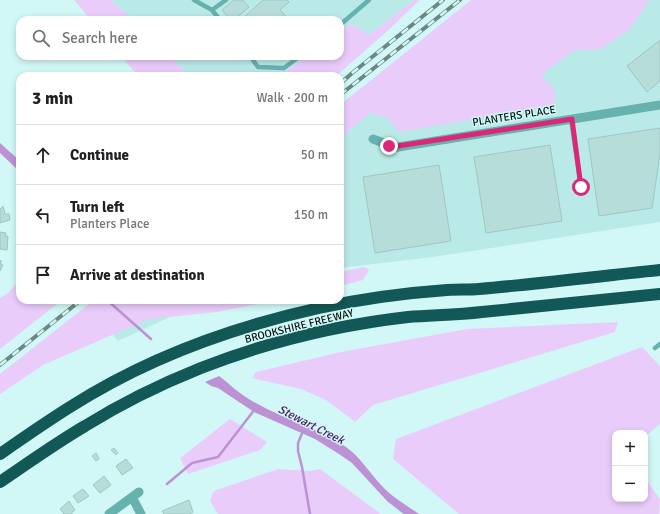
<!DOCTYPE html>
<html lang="en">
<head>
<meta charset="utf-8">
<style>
  :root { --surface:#fff; --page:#f6f6f6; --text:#202124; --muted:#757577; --line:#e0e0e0 }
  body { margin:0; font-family:Signika,sans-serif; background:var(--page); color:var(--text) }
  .controls { position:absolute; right:12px; bottom:12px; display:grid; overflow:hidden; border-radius:8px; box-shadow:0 2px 6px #0003 }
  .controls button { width:36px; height:36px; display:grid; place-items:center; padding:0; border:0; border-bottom:1px solid var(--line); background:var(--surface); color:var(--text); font:20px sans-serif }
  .stop { position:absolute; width:12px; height:12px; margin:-9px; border:3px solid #db2777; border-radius:50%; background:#fff }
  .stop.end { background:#db2777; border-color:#fff; box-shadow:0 1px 4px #0008 }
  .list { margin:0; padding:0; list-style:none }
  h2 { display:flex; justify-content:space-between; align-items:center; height:52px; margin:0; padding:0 16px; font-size:17px }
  h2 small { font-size:13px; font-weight:400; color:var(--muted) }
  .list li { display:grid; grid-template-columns:26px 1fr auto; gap:12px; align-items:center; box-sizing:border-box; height:60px; padding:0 16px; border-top:1px solid var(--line) }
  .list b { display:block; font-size:15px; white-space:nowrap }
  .list p { margin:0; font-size:13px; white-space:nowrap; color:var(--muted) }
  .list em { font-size:13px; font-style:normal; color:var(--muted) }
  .icon { flex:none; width:22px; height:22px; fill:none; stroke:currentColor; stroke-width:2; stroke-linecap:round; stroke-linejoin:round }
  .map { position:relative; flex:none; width:660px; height:514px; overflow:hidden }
  .search { position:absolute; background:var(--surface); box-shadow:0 2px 6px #0003; left:16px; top:16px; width:328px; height:44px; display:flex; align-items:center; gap:10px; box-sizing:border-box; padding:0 14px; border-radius:12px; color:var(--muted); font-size:15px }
  .panel { position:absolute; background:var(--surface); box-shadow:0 2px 6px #0003; left:16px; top:72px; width:328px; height:232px; border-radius:12px }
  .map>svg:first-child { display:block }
  .built { fill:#baeae8 }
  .green { fill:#eaccfb }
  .water { fill:#bc92d4 }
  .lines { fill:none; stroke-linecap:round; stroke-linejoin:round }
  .stream { stroke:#bc92d4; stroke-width:2.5 }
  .building { fill:#b7dddb; stroke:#a0c5c3 }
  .lane { stroke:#67b1ae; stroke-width:4.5 }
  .street { stroke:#67b1ae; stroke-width:9 }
  .highway { stroke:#125856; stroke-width:12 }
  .rail-casing { stroke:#6c8785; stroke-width:4 }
  .rail { stroke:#d1f8f6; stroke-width:2.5; stroke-dasharray:8; stroke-linecap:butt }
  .route { stroke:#db2777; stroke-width:5 }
  .labels { text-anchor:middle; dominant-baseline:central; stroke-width:3; stroke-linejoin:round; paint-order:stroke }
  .street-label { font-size:11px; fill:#051211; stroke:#d1f8f6 }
  .water-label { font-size:12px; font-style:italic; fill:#4f1967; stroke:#d1f8f6 }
</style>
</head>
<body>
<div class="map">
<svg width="660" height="514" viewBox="0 0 660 514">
  <rect width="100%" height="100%" fill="#d1f8f6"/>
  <path class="built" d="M111,0H414L369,35L351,24L340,32V20H133Z
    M506,0H660V222L433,257L340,268V130Z
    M170,56H307L282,74H265L259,76H189Z
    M185,310L118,341L103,323Z"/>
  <path class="green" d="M74,0H111L133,20H91Z
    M414,0H420L383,35L336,76H259L265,74H282L307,56H340V32L351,24L369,35Z
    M471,0H649L630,29L601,49L575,50L547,70L542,77L555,90L554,105L399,132L387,117L370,113L340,138V105Z
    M121,56H170L189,76H138Z
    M364,267L369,270L363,280L340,286V272Z
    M20,279V300H62L0,349V298L9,292Z
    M94,300H278L217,312L149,319L43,365L0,394V374Z
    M618,322L615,332L373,405L355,422L326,400L301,389L252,378L256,372L341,352L467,329Z
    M642,347L660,366V424L645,437V433H615V499H645V478L660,499L659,514H459L393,459L396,439Z
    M230,419L267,442L260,450L188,474L180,458Z
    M278,469L309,471L320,469L381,514H218L210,501L214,491Z"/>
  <path class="water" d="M0,143L20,161V172L0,153Z
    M219,376C226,381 233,388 240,393C252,402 267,409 280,415C303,425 325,432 346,447C360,457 369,472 381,485C392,497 406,505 419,514H404L401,512L387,501L352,463L339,454L315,439L254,412L218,388L211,386L205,382Z"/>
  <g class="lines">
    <path class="stream" d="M107,300L151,339
      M303,431L298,443V451L302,467L310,514
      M167,484L192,463L218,457L255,409"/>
  </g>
  <path class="building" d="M234,0H243L249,7L234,20H231L222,10Z
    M263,0H287L289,2L280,10L289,20H241Z
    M660,40V81L647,92L627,66Z
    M660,128V154L652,208L599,216L588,139Z
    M550,145L562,221L486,233L474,157Z
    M439,165L451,241L375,253L363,177Z
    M3,206L5,214H9L10,220L0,223V209Z
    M0,232L6,233L5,236H8L7,250L0,249Z
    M0,261H2L0,263L3,265L0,271Z
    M114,448L118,453L116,455L111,450Z
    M96,453L99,459L96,461L92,456Z
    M126,459L133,468L122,475L116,466Z
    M104,476L111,485L100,493L93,485Z
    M83,489L89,496L78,503L73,496Z
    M189,500L193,512L190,514H164L162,511Z
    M69,501L75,510L72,512V514H64L60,509Z"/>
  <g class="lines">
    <path class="lane" d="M194,0L212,10L220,20
      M212,10L226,0
      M340,25L369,0
      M250,56L258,67L284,68L300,56
      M571,119L581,187
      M655,348L660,344"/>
    <path class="street" d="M373,139L389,145L398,147L660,105
      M132,497L141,514
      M109,514L139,492"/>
    <path class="highway" d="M0,454C23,438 46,422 70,407C145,359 233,327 319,308C361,299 404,293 447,290C458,289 468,290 479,289C539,284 600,276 660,270
      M0,482C28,463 56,443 85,426C122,403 161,384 201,368C267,342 338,325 408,317C433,315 457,315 482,312C541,306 601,300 660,294"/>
    <g class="rail-casing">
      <path id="rail" d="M340,84L351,74L443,0
        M340,95L460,0
        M0,365L81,300"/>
    </g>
    <use href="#rail" class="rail"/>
  </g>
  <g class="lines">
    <path class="route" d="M389,146H398L572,119L581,187"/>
  </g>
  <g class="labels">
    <g class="street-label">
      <text transform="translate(514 116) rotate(-9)">PLANTERS PLACE</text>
      <text transform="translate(299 326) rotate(-14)">BROOKSHIRE FREEWAY</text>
    </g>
    <g class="water-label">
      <text transform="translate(311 425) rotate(27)">Stewart Creek</text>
    </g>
  </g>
</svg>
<div class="controls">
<button>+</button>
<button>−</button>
</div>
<div class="stop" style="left:581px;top:187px"></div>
<div class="stop end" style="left:389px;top:146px"></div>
<div class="search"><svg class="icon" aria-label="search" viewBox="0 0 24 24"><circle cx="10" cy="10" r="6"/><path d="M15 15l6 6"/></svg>Search here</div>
<section class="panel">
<h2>3 min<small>Walk · 200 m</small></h2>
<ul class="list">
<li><svg class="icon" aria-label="ahead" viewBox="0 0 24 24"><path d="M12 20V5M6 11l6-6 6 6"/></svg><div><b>Continue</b></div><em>50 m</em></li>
<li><svg class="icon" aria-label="left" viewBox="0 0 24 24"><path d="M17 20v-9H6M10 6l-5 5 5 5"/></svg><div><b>Turn left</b><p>Planters Place</p></div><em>150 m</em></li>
<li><svg class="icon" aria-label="arrive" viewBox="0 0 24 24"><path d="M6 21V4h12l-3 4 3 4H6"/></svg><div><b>Arrive at destination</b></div></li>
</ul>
</section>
</div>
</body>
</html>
